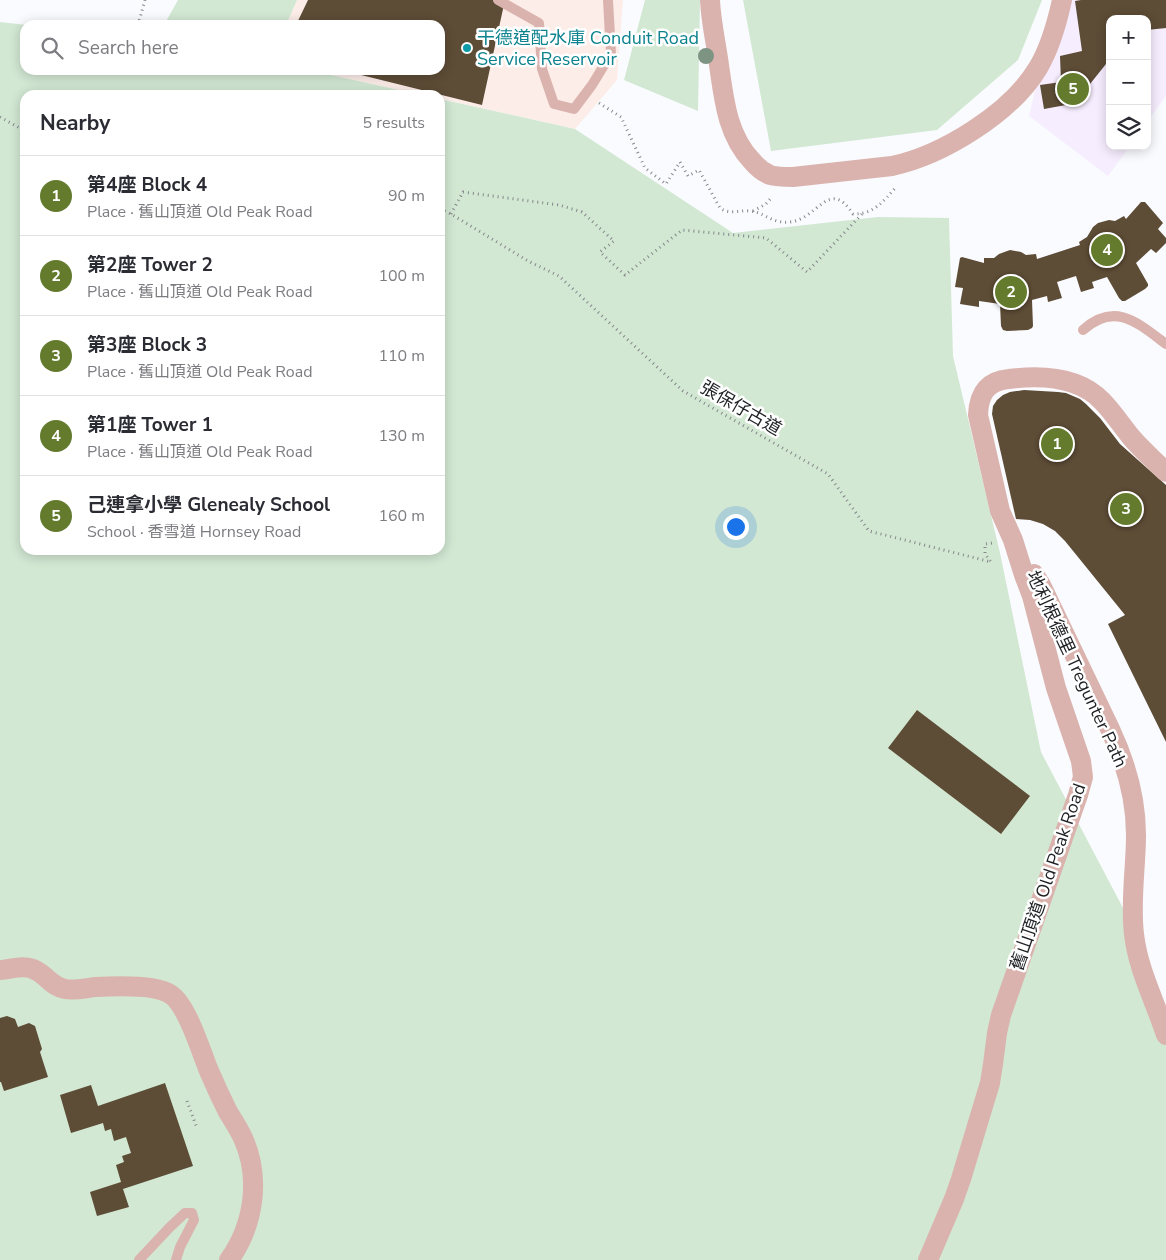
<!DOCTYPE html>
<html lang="en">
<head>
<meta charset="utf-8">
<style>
  :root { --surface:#fff; --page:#f7f7f7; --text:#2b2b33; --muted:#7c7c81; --line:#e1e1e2; --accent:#647b2e }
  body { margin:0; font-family:"Nunito Sans","Noto Sans TC",sans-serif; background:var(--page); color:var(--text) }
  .controls { position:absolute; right:15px; top:15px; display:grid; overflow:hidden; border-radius:10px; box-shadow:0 2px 12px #0003 }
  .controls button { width:45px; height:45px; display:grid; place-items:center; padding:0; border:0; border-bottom:1px solid var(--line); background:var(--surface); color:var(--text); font:25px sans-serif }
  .you { position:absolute; left:735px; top:526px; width:18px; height:18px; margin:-12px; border:4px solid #fff; border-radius:50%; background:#1a73e8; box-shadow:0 0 0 8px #1a73e833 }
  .badge { display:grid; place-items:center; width:32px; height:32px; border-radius:50%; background:var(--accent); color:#fff; font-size:16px; font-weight:700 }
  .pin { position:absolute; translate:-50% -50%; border:2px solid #fff; box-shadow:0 1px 5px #0006 }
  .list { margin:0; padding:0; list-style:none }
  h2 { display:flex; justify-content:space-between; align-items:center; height:65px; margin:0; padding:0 20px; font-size:21px }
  h2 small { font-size:16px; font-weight:400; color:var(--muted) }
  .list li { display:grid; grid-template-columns:32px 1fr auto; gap:15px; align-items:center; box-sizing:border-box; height:80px; padding:0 20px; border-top:1px solid var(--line) }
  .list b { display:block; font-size:19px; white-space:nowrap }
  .list p { margin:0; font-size:16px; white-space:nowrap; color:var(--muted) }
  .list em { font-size:16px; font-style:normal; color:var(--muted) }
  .icon { flex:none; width:28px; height:28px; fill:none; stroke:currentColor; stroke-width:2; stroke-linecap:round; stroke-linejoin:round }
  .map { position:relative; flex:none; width:1166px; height:1260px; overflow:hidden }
  .search { position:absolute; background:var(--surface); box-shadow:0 2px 12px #0003; left:20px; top:20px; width:425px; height:55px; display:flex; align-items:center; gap:12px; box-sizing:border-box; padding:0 18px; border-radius:15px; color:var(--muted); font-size:19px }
  .panel { position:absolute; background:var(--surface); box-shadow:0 2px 12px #0003; left:20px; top:90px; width:425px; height:465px; border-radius:15px }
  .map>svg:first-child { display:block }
  .industrial { fill:#fdede9 }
  .education { fill:#f6edfe }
  .green { fill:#d2e8d3 }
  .building { fill:#5d4c36 }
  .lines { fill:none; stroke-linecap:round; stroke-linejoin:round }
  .path { stroke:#86878b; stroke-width:3; stroke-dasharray:1 4; stroke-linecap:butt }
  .lane { stroke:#dab3ae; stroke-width:10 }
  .street { stroke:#dab3ae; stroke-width:20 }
  .tree { fill:#7e9483 }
  .culture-dot { fill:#0f9aa8; stroke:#fff; stroke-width:2 }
  .labels { text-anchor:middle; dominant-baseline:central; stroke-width:5; stroke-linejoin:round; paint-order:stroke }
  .culture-label { font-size:18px; fill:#0d838f; stroke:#fff; text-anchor:start }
  .street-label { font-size:18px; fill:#1f2023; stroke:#fff }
</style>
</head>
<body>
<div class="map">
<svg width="1166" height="1260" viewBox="0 0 1166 1260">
  <rect width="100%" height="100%" fill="#fafbff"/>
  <path class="industrial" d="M297,0H623L617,80L575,129L440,99V95H422L308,70H440V25H286Z"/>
  <path class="education" d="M1071,0H1166V96L1147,122V19H1110V146H1130L1108,176L1029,116L1037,82Z"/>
  <path class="green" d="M178,0H297L286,25H164Z
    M645,0H700L698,111L624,80Z
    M743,0H1042L1018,60L937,130L771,151Z
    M0,22L27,25H25V70H308L422,95H25V550H440V99L575,129L733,233L878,217L949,218L953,356L1000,553L1041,752L1133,927L1166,1009V1260H0Z"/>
  <path class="building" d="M308,0H505L482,105L345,71L440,70V25H296Z
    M1081,0H1166V28L1147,30V19H1110V59L1082,94L1073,98L1066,105L1044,109L1040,85L1061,82L1060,56L1082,51L1075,1Z
    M1141,202H1145L1163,223L1158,229L1166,238V243L1156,253L1151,249L1136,263L1148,284V286L1145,289L1125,301H1122L1119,298L1107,277L1092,282L1094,288L1081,292L1076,276L1057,282L1062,298L1048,302L1047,296L1032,300L1033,326L1032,328L1028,330L1007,331L1003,330L1001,326L1000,304L979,301V307L960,304L963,288L955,287L960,258L962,257L984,263V258H994L999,254L1010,250L1021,252L1026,255L1036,254L1037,259L1080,245L1079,242L1087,237L1093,227L1098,223L1109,220L1115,221L1124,216L1126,219Z
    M1024,390L1058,392L1066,393L1080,399L1086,404L1100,418L1120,444L1166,485V742L1108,624L1125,615L1065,541L1055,531L1043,524L1030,520L1016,519L992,414L993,406L997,400L1003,395L1010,392Z
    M917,710L1030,796L1001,834L888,748Z
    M7,1016L15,1019L18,1027L29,1023L35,1026L42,1049L40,1052L48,1077L4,1091L1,1082H0V1018Z
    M165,1083L193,1166L123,1189L129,1207L97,1216L90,1192L121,1182L116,1165L124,1162L122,1156L131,1153L126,1137L114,1141L111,1129L105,1131L103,1123L71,1133L60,1095L91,1085L98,1106Z"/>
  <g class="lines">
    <path class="path" d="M138,25L145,0
      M599,103L621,117L645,168L666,184L680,162L688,176L699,170L720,208C729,215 739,210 750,211C764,212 772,224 790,222C818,219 829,177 853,214C874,214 883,202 896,187
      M0,117L25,131
      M440,209L451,214L528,261L559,276L683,391L828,474L869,531L991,562L985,554V544L992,543
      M753,211L766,204L771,198
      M451,214L463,192L559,205L582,212L614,241L600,252L625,275L682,230L766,238L807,272L862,214
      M187,1101L197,1128"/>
    <path class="lane" d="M498,0L539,23L542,69L554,104L574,109L592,85L611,54L608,0
      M1083,330C1115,301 1138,323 1166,344
      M139,1260L170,1227L185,1213H192L194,1220L180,1247L176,1260"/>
    <path class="street" d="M710,0C711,22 716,43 719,65C724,99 727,135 752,161C757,167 763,172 770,175C777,177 785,177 793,177L892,166C943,155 1011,113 1038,68C1050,48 1057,23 1062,0
      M1034,574L1041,585L1110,729C1126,763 1136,798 1136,835C1136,868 1130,901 1134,934C1138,970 1155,1001 1166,1035
      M0,970C12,969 26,964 37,971C48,977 51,986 65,989C75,991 86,988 95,987C113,986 155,984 170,994C187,1004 201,1052 209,1071C215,1085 221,1098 228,1112C233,1120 239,1129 243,1138C261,1178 254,1225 229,1260
      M928,1260L954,1199L961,1179L990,1083L993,1064L997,1033L1001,1015L1078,795L1083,777L1081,761L1056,688L1032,596L1024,575L1013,540L1000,511L978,415C979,393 987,381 1009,379C1041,375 1078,376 1102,401C1113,412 1121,425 1131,437C1141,449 1154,460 1166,472"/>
  </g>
  <circle class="tree" cx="706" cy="56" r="8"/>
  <circle class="culture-dot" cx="467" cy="48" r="5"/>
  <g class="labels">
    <g class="culture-label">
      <text x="477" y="38">干德道配水庫 Conduit Road<tspan x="477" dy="21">Service Reservoir</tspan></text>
    </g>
    <g class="street-label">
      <text transform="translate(741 408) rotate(30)">張保仔古道</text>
      <text transform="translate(1077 669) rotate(65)">地利根德里 Tregunter Path</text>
      <text transform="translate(1048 877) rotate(-71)">舊山頂道 Old Peak Road</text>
    </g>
  </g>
</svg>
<div class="controls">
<button>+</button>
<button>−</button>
<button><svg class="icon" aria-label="layers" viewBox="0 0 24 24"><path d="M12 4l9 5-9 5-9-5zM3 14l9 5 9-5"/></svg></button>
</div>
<div class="you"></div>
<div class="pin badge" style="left:1057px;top:444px">1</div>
<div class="pin badge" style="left:1011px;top:292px">2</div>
<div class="pin badge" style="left:1126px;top:509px">3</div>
<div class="pin badge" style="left:1107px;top:250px">4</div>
<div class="pin badge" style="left:1073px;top:89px">5</div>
<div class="search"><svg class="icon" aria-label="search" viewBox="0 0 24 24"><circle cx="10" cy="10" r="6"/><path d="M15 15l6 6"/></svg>Search here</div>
<section class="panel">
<h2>Nearby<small>5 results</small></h2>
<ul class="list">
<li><span class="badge">1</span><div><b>第4座 Block 4</b><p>Place · 舊山頂道 Old Peak Road</p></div><em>90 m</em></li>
<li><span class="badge">2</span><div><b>第2座 Tower 2</b><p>Place · 舊山頂道 Old Peak Road</p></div><em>100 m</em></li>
<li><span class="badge">3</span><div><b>第3座 Block 3</b><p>Place · 舊山頂道 Old Peak Road</p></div><em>110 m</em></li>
<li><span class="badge">4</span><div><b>第1座 Tower 1</b><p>Place · 舊山頂道 Old Peak Road</p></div><em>130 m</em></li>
<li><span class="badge">5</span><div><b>己連拿小學 Glenealy School</b><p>School · 香雪道 Hornsey Road</p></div><em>160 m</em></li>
</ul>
</section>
</div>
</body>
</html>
